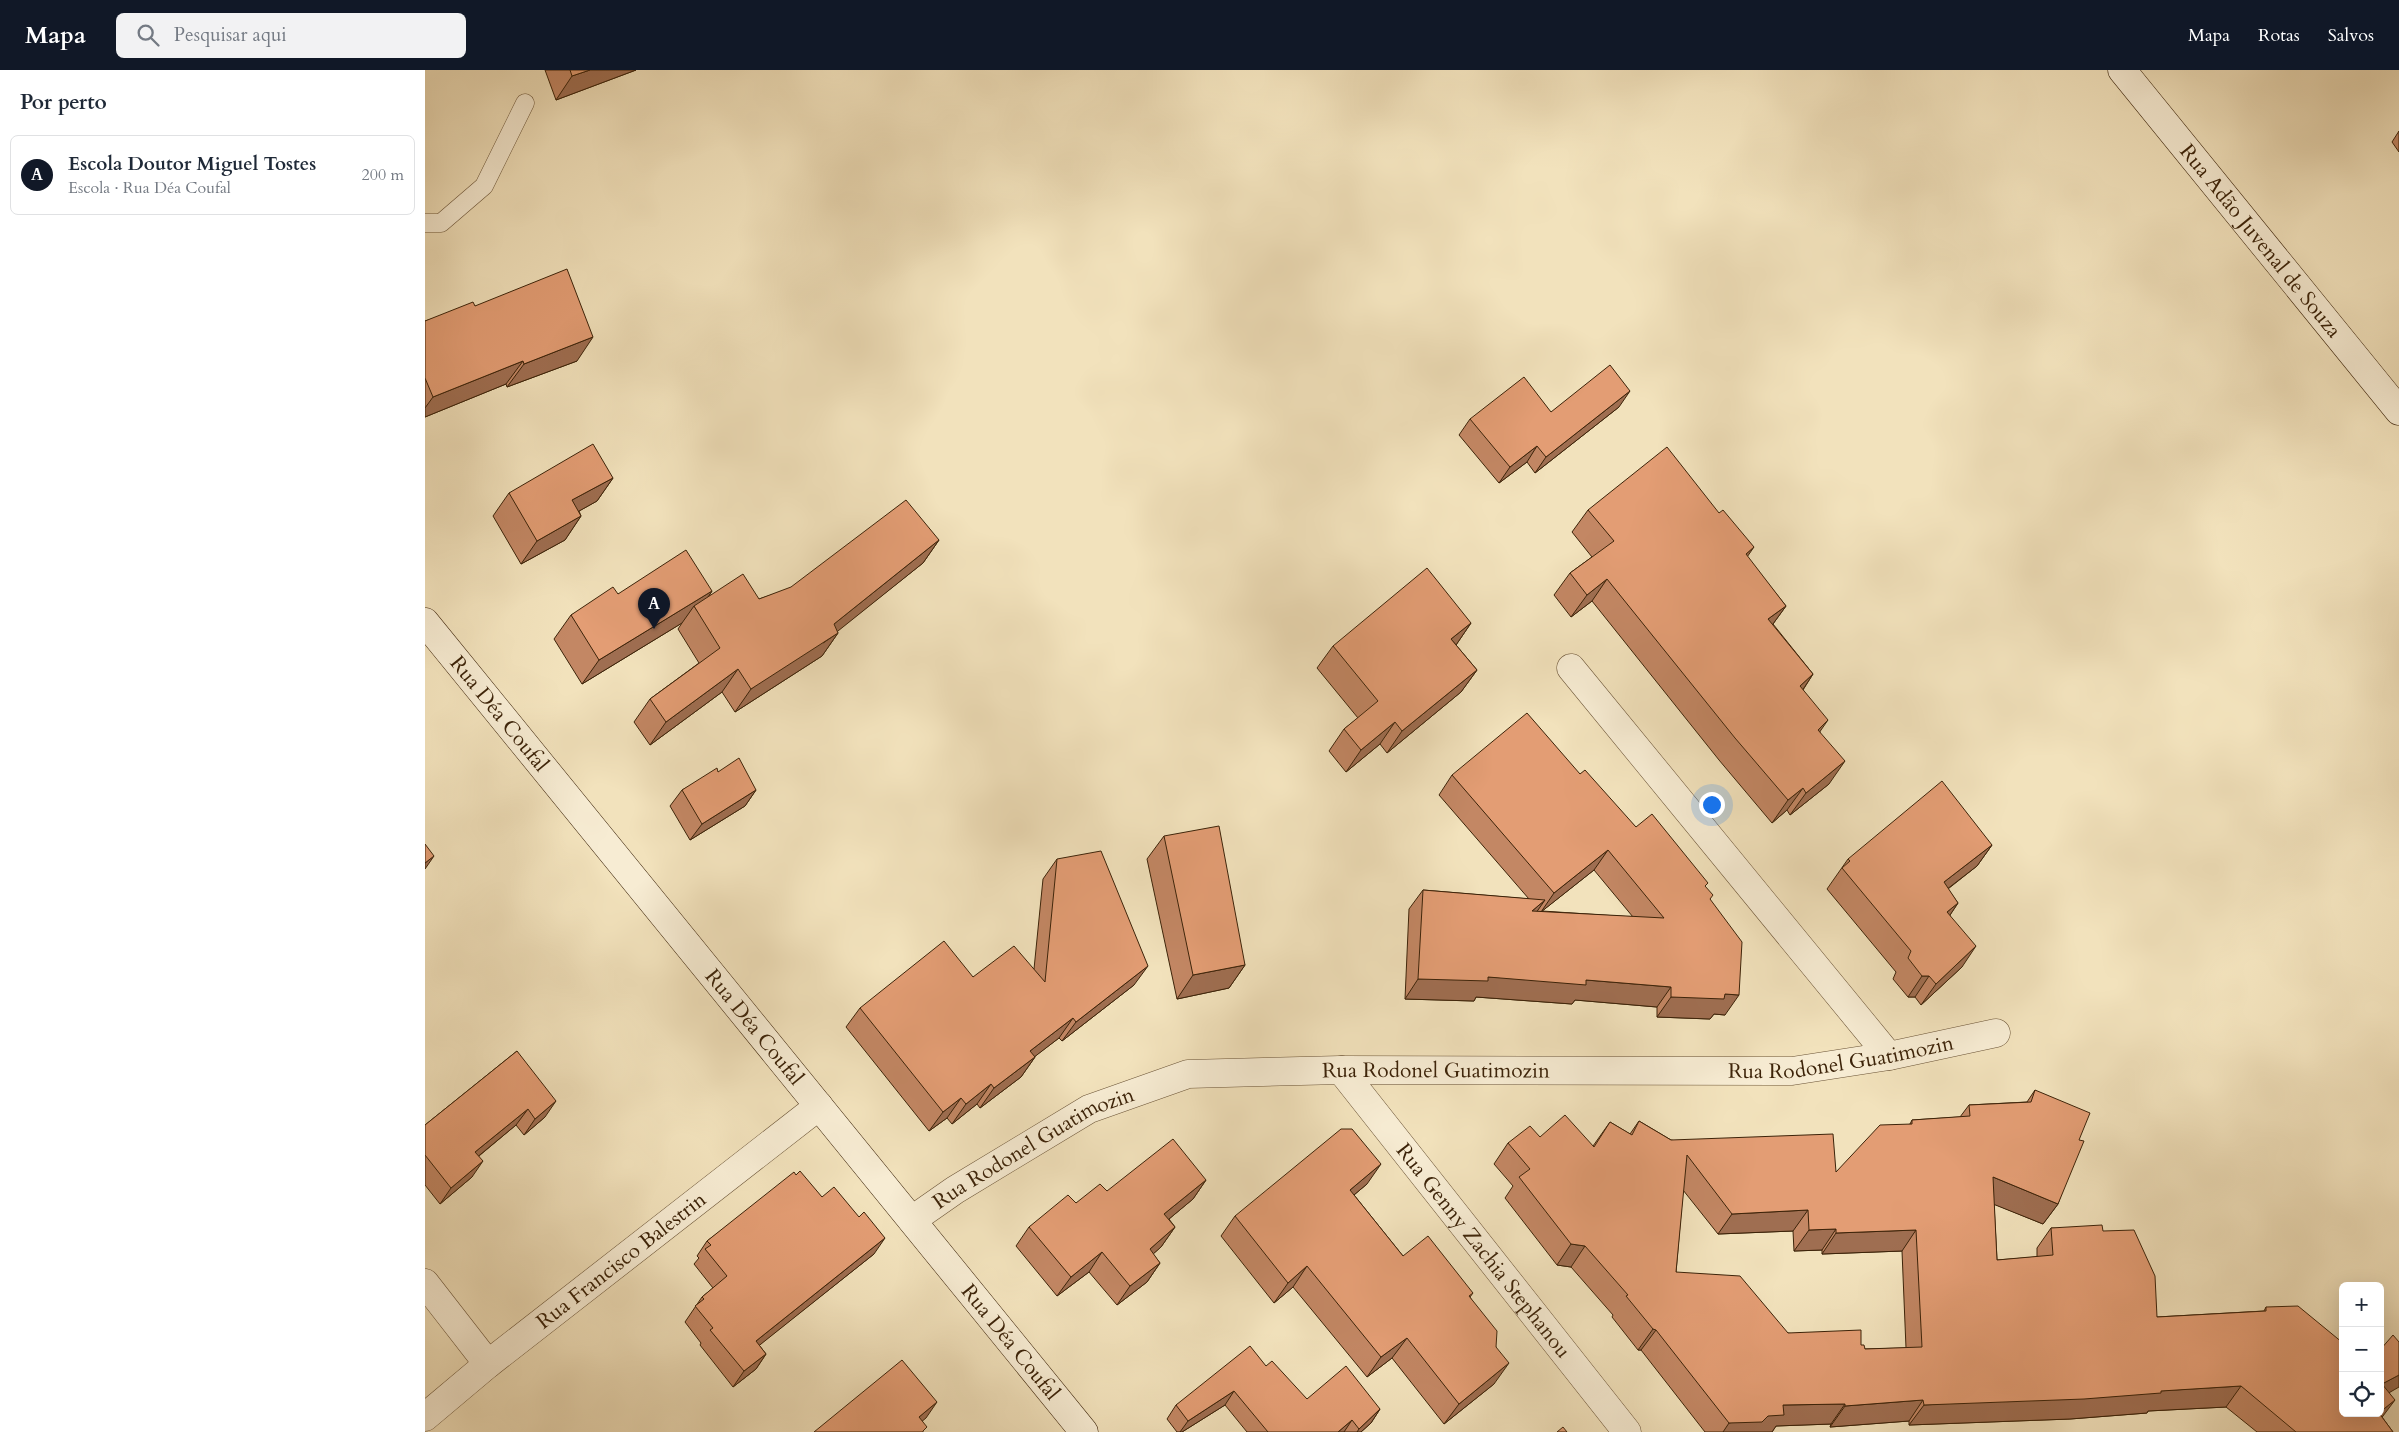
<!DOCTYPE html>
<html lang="pt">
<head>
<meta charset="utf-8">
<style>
  :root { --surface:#fff; --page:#f2f2f3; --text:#1f2937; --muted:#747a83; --line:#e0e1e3; --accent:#111827 }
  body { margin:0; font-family:Cardo,serif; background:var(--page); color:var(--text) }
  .controls { position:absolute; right:15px; bottom:15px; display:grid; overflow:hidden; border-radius:8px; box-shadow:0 5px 20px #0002 }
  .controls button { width:45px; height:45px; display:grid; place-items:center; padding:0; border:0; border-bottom:1px solid var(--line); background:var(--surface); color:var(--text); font:25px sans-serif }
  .you { position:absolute; left:1286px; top:734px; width:18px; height:18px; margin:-12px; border:4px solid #fff; border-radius:50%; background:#1a73e8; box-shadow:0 0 0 8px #1a73e833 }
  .badge { display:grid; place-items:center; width:32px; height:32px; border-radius:50%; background:var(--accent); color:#fff; font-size:16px; font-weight:700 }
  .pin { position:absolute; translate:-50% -41px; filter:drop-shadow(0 1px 2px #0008) }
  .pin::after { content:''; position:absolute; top:26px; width:18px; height:15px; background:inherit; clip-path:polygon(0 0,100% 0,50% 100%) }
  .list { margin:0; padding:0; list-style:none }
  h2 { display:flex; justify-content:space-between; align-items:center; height:65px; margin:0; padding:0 20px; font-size:21px }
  h2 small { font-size:16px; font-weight:400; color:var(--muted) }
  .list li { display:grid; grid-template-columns:32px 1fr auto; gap:15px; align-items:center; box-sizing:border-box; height:80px; margin:0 10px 10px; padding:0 10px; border:1px solid var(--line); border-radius:8px }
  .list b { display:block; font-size:19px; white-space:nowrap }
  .list p { margin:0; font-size:16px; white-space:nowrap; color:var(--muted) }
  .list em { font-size:16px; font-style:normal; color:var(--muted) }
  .icon { flex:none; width:28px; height:28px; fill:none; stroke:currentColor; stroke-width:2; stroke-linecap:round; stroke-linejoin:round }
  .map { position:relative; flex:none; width:1974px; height:1362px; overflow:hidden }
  header { display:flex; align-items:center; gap:30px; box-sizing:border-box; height:70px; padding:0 25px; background:var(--accent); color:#fff }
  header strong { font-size:24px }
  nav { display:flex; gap:28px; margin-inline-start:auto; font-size:18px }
  .search { width:350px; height:45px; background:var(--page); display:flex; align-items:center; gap:12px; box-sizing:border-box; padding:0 18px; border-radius:8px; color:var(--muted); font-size:19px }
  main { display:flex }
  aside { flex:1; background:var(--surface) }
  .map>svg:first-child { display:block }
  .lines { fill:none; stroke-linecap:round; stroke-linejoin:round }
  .lane-casing { stroke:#6a5336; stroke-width:19 }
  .street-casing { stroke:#6a5336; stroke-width:29 }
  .secondary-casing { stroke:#3c2309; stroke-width:29 }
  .lane { stroke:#f7ecd3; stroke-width:18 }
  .street { stroke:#f7ecd3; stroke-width:28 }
  .secondary { stroke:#f7ecd3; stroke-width:28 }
  .wall { fill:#c38764; stroke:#3c2309; fill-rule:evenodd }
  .shaded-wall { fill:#9f6e51; stroke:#3c2309 }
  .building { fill:#e39d74; stroke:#3c2309; fill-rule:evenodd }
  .labels { text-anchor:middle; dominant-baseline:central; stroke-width:4.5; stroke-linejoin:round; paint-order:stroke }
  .street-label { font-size:21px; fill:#3c2309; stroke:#f7ecd3 }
</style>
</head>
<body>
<header>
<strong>Mapa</strong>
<div class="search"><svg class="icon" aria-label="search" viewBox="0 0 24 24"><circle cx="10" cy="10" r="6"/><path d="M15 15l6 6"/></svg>Pesquisar aqui</div>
<nav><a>Mapa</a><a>Rotas</a><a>Salvos</a></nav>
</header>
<main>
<aside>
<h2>Por perto<small></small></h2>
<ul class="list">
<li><span class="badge">A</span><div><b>Escola Doutor Miguel Tostes</b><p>Escola · Rua Déa Coufal</p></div><em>200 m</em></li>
</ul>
</aside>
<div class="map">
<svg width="1974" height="1362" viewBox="0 0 1974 1362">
  <rect width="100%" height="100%" fill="#f2e2bc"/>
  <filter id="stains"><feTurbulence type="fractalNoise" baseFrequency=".004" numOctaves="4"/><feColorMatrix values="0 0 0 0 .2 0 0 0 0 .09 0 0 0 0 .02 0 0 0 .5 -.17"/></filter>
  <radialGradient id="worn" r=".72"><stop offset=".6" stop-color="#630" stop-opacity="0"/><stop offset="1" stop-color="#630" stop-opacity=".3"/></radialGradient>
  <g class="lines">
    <g class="lane-casing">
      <path id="lane" d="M0,153H16L59,116L100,33"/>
    </g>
    <g class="street-casing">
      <g id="street">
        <path d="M1146,598L1464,986"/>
        <path id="s1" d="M916,1000L1202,1362"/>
        <path id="s2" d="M487,1150L530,1120L664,1039L763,1004L916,1000L1367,1001L1464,986L1571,963"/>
        <path d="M0,1213L63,1294"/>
        <path id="s3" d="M0,1347L63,1294L394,1036"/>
      </g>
    </g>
    <g class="secondary-casing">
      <g id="secondary">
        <path id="s4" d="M1697,0L1974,341"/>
        <path id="s5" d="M0,552L659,1362"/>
      </g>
    </g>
    <use href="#lane" class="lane"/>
    <use href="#street" class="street"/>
    <use href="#secondary" class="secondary"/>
  </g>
  <path class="wall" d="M120,0H211L131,30Z
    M1974,61V82L1967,72Z
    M50,236L152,291L82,317L81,314L0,347V251Z
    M1194,337L1110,403L1102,392L1074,413L1034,365L1045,349Z
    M188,408L172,431L154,441L156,446L140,470L96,494L68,446L84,423Z
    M1163,440L1322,487L1361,536L1348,554L1388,604L1378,620L1395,662L1404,714L1365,745L1362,740L1347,753L1294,690L1167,531L1146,547L1129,525L1145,503L1167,487L1147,462Z
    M514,470L498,493L412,561L413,563L397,586L310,642L297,622L225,675L209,652L225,629L274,593L253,559L257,553L157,614L129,569L146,545L193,524L287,521L284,526L334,529Z
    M1046,553L1031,575L1052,600L1036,622L962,683L955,674L921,702L904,681L919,659L933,648L892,598L908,576Z
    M293,702L331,720L320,736L265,770L245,736L257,720Z
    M1155,704L1211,757L1280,817L1285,829L1300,945L1289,944L1285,949L1232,947V937L1150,930L1147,934L1051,927L1049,931L980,929L984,839L998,820L1104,829L1014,725L1027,705ZM1169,800L1208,847L1117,841Z
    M739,766L820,895L804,918L752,929L722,789Z
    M1567,775L1552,796L1523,819L1533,833L1525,845L1537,897L1496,935L1490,927H1483L1468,909L1471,902L1402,819L1423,789Z
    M632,789L709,915L637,971L634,968L610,986V987L596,1007L555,1038L552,1034L527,1054L522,1048L504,1061L421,957L435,938L548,907L609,899L618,809Z
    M92,981L120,1047L99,1065L91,1055L54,1086L47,1107L15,1134L0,1115V1055Z
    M1610,1020L1654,1070L1633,1134L1618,1154L1569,1134L1572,1190L1612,1187V1178L1626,1158L1678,1161L1732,1247L1839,1241L1841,1237L1964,1323L1957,1347L1968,1362H1832L1801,1337L1723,1341L1722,1343L1645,1349L1484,1355V1351L1405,1357L1406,1354L1351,1356L1347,1362H1280L1216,1280H1213L1187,1247L1188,1245L1146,1197L1132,1195L1080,1128L1088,1116L1069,1094L1083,1073L1115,1067L1168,1076L1185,1052L1205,1064L1214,1051L1246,1070L1411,1102L1485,1054L1487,1050L1535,1047L1544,1035L1602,1032ZM1258,1120L1293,1164L1368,1161L1369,1181L1397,1180V1184L1477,1181L1481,1278L1440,1279L1436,1275L1363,1263L1251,1202Z
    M371,1105L397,1127L449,1184L334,1275L341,1284L331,1299L308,1317L275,1275L276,1273L260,1252L277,1227L288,1218L269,1194L274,1188L272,1186L282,1171Z
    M781,1110L768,1129L744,1149L750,1157L736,1177L728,1184L735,1193L722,1212L692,1235L664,1202L632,1226L591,1176L604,1157L651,1133L682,1121Z
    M942,1114L929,1125L978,1186L1048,1223L1045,1227L1071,1277L1069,1314L1019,1354L967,1288L942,1307L868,1217L849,1233L796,1166L810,1146Z
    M841,1296L882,1329L955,1339L946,1353L936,1362H822L800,1335L757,1362H752L742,1349L751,1335Z"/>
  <path class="shaded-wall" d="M165,0H211L131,30L147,6Z
    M168,267L152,291L82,317L99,294Z
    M98,291L81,314L0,347V338L8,327Z
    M1205,321L1194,337L1110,403L1121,387Z
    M1112,376L1102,392L1074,413L1085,397Z
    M188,408L172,431L131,454L147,430Z
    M156,446L140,470L96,494L112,471Z
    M514,470L498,493L398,573L413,563L397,586L310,642L326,619L409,554Z
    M1329,477L1313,500L1321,484Z
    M1182,509L1167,531L1146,547L1162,525Z
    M287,521L273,542L269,536L257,553L157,614L174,590Z
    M1361,536L1345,558L1343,549Z
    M1046,553L1031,575L1026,569Z
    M313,599L297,622L225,675L241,652Z
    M1052,600L1036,622L962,683L977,661Z
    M1388,604L1373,627L1375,616Z
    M1403,650L1387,673L1393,660Z
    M970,652L955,674L921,702L936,680Z
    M1420,691L1404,714L1365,745L1381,723Z
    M1378,718L1362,740L1347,753L1363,730Z
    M331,720L320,736L265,770L277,754Z
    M1567,775L1552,796L1504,833L1519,812Z
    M1183,780L1169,800L1116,842L1129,823Z
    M9,786L0,799V793Z
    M1120,830L1106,850L1107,841Z
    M1533,833L1519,854L1522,842Z
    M1551,876L1537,897L1496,935L1511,914Z
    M820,895L804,918L752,929L768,905Z
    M723,896L709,915L637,971L651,952Z
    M1497,906H1504L1490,927H1483Z
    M1063,907L1161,910L1246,917L1232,937L1150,930L1147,934L1051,927L1049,931L980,929L993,909Z
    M1300,924L1314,925L1300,945L1289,944L1285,949L1232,947L1246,927Z
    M648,948L634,968L591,1001L605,981Z
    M610,987L596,1007L555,1038L569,1018Z
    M566,1014L552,1034L527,1054L541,1034Z
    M536,1028L522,1048L504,1061L518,1042Z
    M131,1031L120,1047L99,1065L110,1049Z
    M103,1039L91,1055L39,1098L50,1082Z
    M58,1091L47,1107L15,1134L26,1118Z
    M956,1094L942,1114L911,1140L925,1120Z
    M1568,1107L1633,1134L1618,1154L1553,1128Z
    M781,1110L768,1129L726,1164L739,1144Z
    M1383,1140L1368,1161L1293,1164L1307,1144Z
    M750,1157L736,1177L711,1199L725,1179Z
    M1411,1159L1397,1180L1369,1181L1384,1160Z
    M1491,1160L1477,1181L1397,1184L1411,1163Z
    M460,1168L449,1184L321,1286L331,1271Z
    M1146,1174L1160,1176L1146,1197L1132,1195Z
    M677,1182L664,1202L632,1226L646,1207Z
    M735,1193L722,1212L692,1235L705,1216Z
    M882,1196L868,1217L849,1233L863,1213Z
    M1228,1259L1231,1260L1216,1280H1213Z
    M982,1268L967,1288L942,1307L956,1287Z
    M341,1284L331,1299L308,1317L319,1301Z
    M1084,1293L1069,1314L1019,1354L1034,1334Z
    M1974,1305V1317L1955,1328L1957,1314Z
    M1816,1316L1801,1337L1723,1341L1722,1343L1645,1349L1484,1355L1499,1335Z
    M809,1321L800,1335L757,1362H755L763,1351Z
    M1498,1330L1484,1351L1405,1357L1420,1336Z
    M1970,1330L1955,1350L1954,1343H1955V1342Z
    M512,1332L501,1348L484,1362L494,1347Z
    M1420,1334L1406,1354L1351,1356L1347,1362H1298L1304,1353L1343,1346L1358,1335Z
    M955,1339L946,1353L936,1362H932L934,1359Z
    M927,1350L919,1362H913Z"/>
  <path class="building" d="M145,0H165L147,6Z
    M142,199L168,267L99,294L98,291L8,327L0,308V251L48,232L50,236Z
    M1185,295L1205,321L1121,387L1112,376L1085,397L1045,349L1099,307L1126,342Z
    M168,374L188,408L147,430L156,446L112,471L84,423Z
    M1242,377L1294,443L1298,440L1329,477L1321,484L1361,536L1343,549L1388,604L1375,616L1403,650L1393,660L1420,691L1381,723L1378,718L1363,730L1310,668L1182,509L1162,525L1145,503L1189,471L1163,440Z
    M481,430L514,470L409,554L413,563L326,619L313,599L241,652L225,629L295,578L269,536L318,504L334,529L366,517Z
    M261,480L287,521L174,590L146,545L188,517L193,524Z
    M1002,498L1046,553L1026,569L1052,600L977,661L970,652L936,680L919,659L953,631L908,576Z
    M1102,643L1155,704L1160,700L1211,757L1227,744L1283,813L1280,816L1288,825L1285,829L1317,872L1314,925L1300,924L1299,929L1246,927V917L1161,910V915L1063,907V911L993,909L998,820L1120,830L1107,841L1239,848L1183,780L1129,823L1027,705Z
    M314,688L331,720L277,754L257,720L292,698L293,702Z
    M1517,711L1567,775L1519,812L1533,833L1522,842L1551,876L1511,914L1504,906H1497L1483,888L1486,881L1417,798L1425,791L1423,789Z
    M794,756L820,895L768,905L739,766Z
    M0,774L9,786L0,793Z
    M676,781L723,896L651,952L648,948L605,981L610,987L569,1018L566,1014L541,1034L536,1028L518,1042L435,938L519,871L548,907L589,876L620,912L632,789Z
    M92,981L131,1031L110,1049L103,1039L50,1082L58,1091L26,1118L0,1085V1055Z
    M1610,1020L1665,1043L1654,1070L1659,1071L1633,1134L1568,1107L1572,1190L1628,1185L1626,1158L1677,1155L1678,1161L1709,1160L1730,1206L1732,1247L1841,1241V1237L1873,1236L1918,1273V1343H1954L1968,1362H1871L1816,1316L1736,1321V1323L1659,1329L1499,1335L1498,1330L1420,1336V1334L1358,1335L1359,1345L1343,1346L1337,1352L1304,1353L1231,1260L1228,1259L1201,1226L1203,1225L1160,1176L1146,1174L1094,1107L1105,1099L1083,1073L1105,1056L1115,1067L1140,1045L1169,1077L1185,1052L1207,1065L1214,1051L1246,1070L1408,1064L1411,1102L1455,1055L1487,1054V1050L1545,1046L1544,1035L1606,1032ZM1262,1085L1307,1144L1383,1140L1384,1160L1411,1159V1163L1491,1160L1497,1277L1440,1279L1439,1275H1436V1260L1363,1263L1315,1206L1251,1202Z
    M916,1059H927L956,1094L925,1120L978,1186L1003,1166L1048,1223L1044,1226L1072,1261L1071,1277L1084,1293L1034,1334L982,1268L956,1287L882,1196L863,1213L810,1146Z
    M748,1069L781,1110L739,1144L750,1157L725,1179L735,1193L705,1216L677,1182L646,1207L604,1157L643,1125L651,1133L675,1114L682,1121Z
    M375,1101L397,1127L409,1117L434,1147L439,1142L460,1168L331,1271L341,1284L319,1301L285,1260L288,1258L270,1236L279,1229L277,1227L302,1206L280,1179L286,1175L282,1171L369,1102L371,1105Z
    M1968,1265L1974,1272V1305L1957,1314L1970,1330L1955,1342V1280Z
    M825,1276L841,1296L847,1291L882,1329L921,1296L955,1339L934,1359L927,1350L913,1362H843L809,1321L763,1351L751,1335Z
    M477,1290L512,1332L494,1347L502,1357L498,1361V1362H389Z
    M1138,1357L1142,1362H1132Z"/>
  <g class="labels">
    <g class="street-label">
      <text stroke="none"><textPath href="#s4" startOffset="220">Rua Adão Juvenal de Souza</textPath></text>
      <text stroke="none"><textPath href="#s5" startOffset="118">Rua Déa Coufal</textPath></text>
      <text stroke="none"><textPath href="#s5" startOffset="522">Rua Déa Coufal</textPath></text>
      <text stroke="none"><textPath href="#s2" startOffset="968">Rua Rodonel Guatimozin</textPath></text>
      <text stroke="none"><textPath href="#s2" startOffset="562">Rua Rodonel Guatimozin</textPath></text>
      <text stroke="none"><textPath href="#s2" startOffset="142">Rua Rodonel Guatimozin</textPath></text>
      <text stroke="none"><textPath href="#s1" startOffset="230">Rua Genny Zachia Stephanou</textPath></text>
      <text stroke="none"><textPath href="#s3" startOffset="251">Rua Francisco Balestrin</textPath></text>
      <text stroke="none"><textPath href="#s5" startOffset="928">Rua Déa Coufal</textPath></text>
    </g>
  </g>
  <rect width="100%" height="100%" filter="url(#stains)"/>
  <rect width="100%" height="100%" fill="url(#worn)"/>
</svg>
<div class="controls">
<button>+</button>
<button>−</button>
<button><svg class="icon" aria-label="locate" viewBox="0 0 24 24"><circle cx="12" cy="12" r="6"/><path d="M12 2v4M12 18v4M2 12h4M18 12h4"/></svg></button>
</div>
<div class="you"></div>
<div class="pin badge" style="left:229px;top:559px">A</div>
</div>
</main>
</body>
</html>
